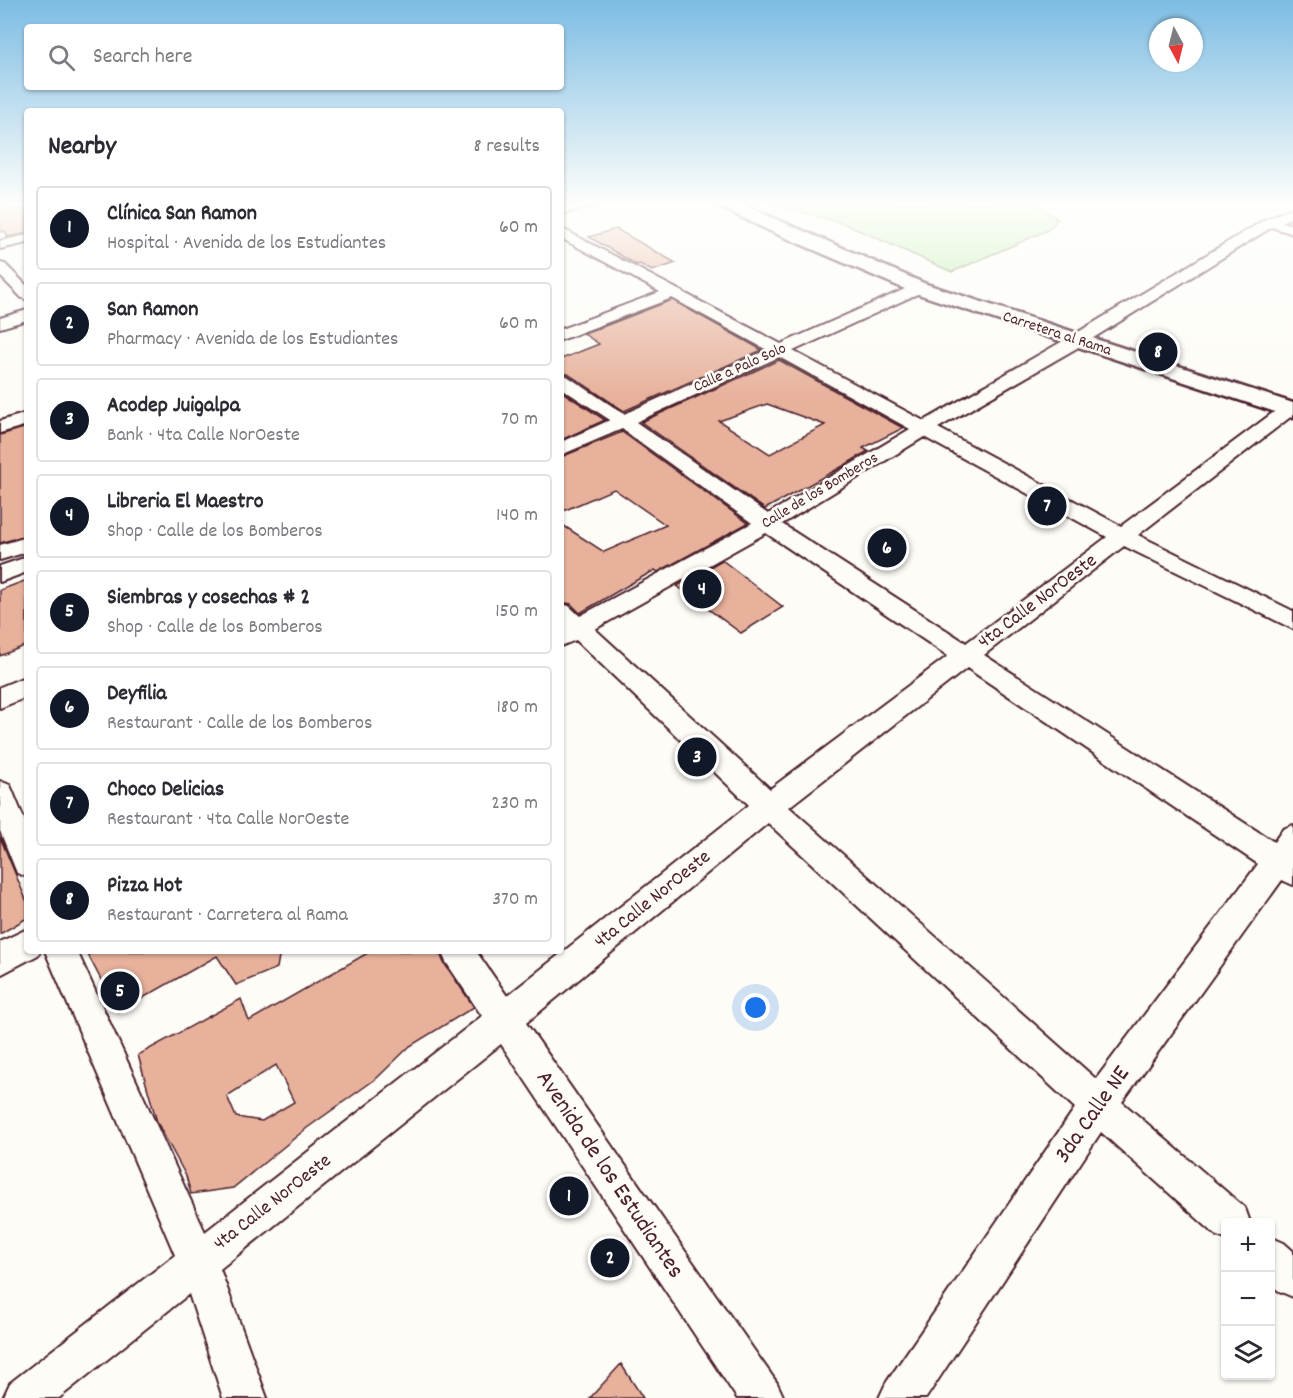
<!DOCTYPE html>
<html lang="en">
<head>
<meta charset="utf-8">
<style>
  :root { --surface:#fff; --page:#f2f2f3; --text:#2b2b33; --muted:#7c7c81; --line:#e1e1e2; --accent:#111827 }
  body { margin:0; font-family:Dekko,sans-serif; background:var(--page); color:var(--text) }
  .controls { position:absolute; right:18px; bottom:18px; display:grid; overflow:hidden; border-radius:6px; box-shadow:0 2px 4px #0004 }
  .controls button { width:54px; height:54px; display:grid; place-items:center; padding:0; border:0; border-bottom:2px solid var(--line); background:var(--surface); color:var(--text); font:30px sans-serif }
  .compass { position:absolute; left:1149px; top:18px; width:54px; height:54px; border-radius:50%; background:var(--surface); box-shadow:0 2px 4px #0004; rotate:173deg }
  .you { position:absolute; left:756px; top:1008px; width:21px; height:21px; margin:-15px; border:4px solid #fff; border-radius:50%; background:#1a73e8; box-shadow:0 0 0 9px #1a73e833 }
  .badge { display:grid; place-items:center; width:39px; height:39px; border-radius:50%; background:var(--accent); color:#fff; font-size:20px; font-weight:700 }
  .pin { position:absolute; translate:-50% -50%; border:3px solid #fff; box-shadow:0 2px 6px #0006 }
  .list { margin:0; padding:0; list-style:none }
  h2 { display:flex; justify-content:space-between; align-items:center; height:78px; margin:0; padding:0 24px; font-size:26px }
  h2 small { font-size:20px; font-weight:400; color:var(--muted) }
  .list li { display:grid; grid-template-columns:39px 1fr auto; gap:18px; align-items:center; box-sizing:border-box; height:84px; margin:0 12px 12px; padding:0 12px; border:2px solid var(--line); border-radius:6px }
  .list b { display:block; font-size:22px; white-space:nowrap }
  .list p { margin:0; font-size:20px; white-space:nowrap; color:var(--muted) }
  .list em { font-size:20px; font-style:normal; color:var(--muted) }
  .icon { flex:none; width:33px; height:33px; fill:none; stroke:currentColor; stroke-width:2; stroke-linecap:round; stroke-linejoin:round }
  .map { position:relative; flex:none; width:1293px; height:1398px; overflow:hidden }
  .search { position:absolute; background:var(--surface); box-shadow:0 2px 4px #0004; left:24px; top:24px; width:540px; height:66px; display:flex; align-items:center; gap:15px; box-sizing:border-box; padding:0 21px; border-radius:6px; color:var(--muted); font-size:22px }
  .panel { position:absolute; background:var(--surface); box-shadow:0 2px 4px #0004; left:24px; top:108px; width:540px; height:846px; border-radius:6px }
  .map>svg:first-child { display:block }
  .green { fill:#bdecaa; stroke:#84866a; stroke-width:1.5 }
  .building { fill:#e7b19b; stroke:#4a1f2b; stroke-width:1.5; fill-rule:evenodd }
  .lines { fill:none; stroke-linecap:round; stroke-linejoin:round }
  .street-casing { stroke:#4a1f2b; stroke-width:4 }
  .highway-casing { stroke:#4a1f2b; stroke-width:5 }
  .street { fill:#fdfcf7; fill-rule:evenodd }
  .highway { fill:#fdfcf7; fill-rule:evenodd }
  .labels { text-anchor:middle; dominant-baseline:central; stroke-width:5; stroke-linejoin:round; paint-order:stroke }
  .far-street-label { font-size:16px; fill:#4a1f2b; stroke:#fdfcf7 }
  .street-label { font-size:20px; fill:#4a1f2b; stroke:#fdfcf7 }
  .near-street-label { font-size:24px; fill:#4a1f2b; stroke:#fdfcf7 }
</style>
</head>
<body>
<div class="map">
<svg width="1293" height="1398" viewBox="0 0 1293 1398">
  <rect width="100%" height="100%" fill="#fdfcf7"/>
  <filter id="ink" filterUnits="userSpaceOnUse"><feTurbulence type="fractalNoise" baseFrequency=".0167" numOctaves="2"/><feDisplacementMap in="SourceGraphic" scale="12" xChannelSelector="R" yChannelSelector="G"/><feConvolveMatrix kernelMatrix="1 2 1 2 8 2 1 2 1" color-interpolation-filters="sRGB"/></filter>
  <g filter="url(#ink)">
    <path class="green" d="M768,203H1033L1058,219L1048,230L952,272L845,224Z"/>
    <path class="building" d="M14,203H27V233L8,237L5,231L0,232V206Z
      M616,229L676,263L652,271L640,264L637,265L589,237Z
      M672,300L762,350L624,411L568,374L561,373V359L599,344L584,334Z
      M779,360L903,428L863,448L868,451L845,465L765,509L641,422ZM767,404L825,425L770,454L719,421Z
      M561,391L605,420L561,440Z
      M27,427V535L0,543V435Z
      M622,432L748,523L658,572L655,570L637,580L580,613L571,604L561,602V524L604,552L666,525L614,489L561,512V457Z
      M722,560L783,607L741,633L677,586Z
      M27,580V645L0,656V590Z
      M0,837L27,902V918L0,934Z
      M86,951H280L277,968L236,985L217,956L118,1012Z
      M371,951H439L444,963L474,1007L410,1046L377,1078L307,1128L233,1188L191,1194L186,1176L157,1122L138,1055L241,999L249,1021ZM276,1065L294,1102L262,1121L236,1117L227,1096Z
      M621,1364L643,1398H590Z"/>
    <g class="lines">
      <g class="street-casing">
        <path id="street" d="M573,203H594L592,206L561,214V206Z
          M1293,207V216L1282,222L1293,225V234L1272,227L1082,345L938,428L1121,526L1282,406H1293V415L1138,535L1293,611V629L1124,546L984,655L1274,842L1283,829L1293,825V885L1282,880L1122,1102L1245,1208L1250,1222H1226V1239L1217,1236L1101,1132L926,1398H879L886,1383L1075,1108L768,823L526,1023L777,1383L784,1398H737L501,1044L220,1269L267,1398H223L189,1294L59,1398H3L10,1383L175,1255L45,951H77L205,1232L482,1016L446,962L441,951H476L507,996L749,805L576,640L561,646V604L569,606L580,616L752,523L622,429L561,455V442L610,420L561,388V375L567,376L624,414L767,350L672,298L561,340V329L660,292L561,238V228L781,344L914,285H924L927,288L924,291L793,351L924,421L1070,337L1266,219ZM779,357L910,429L768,514L636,422ZM924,437L1107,537L966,643L782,524ZM766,533L948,656L770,789L595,629ZM967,668L1258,864L1096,1079L789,807Z
          M27,235V243L0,249V241Z
          M0,263L5,264L27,286V300L22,298L0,276Z
          M27,310V320L0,328V318Z
          M27,413V425L0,433V421Z
          M27,537V552L0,560V545Z
          M27,557V572L0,582V566Z
          M27,676V697L0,708V687Z
          M0,781L10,785L27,826V877L17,873L0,831Z
          M27,929V951H40L38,955L0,975V942Z
          M1270,1237L1284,1243L1293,1251V1297L1279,1291L1270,1284Z"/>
      </g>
      <g class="highway-casing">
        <path id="highway" d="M718,203H739L926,284L1293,403V418L912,292L770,231L720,207Z"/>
      </g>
      <use href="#street" class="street"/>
      <use href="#highway" class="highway"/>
    </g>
  </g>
  <linearGradient id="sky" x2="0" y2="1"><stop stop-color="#7dbce3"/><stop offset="0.51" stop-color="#fefefb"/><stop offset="1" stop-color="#fefefb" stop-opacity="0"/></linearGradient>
  <rect width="1293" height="398" fill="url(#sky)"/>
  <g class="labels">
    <g class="far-street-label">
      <text transform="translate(1057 334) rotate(18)">Carretera al Rama</text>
      <text transform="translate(740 368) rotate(-24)">Calle a Palo Solo</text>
      <text transform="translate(820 491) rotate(-31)">Calle de los Bomberos</text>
    </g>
    <g class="street-label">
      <text transform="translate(1038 602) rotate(-37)">4ta Calle NorOeste</text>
      <text transform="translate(653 900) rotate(-39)">4ta Calle NorOeste</text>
      <text transform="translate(273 1203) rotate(-38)">4ta Calle NorOeste</text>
    </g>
    <g class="near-street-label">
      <text transform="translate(1093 1115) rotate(-55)">3da Calle NE</text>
      <text transform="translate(609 1175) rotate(56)">Avenida de los Estudiantes</text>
    </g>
  </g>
</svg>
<div class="controls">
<button>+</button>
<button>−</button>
<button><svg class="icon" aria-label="layers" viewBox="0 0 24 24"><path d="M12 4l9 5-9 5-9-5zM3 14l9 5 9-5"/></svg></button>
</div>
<svg class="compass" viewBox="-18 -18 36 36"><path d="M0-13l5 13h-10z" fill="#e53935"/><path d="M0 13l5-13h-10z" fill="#7c7c81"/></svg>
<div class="you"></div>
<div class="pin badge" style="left:569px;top:1196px">1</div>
<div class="pin badge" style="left:610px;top:1258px">2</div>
<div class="pin badge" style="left:697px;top:757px">3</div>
<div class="pin badge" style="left:702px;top:589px">4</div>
<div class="pin badge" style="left:120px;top:991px">5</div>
<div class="pin badge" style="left:887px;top:548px">6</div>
<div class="pin badge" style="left:1047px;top:506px">7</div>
<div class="pin badge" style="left:1158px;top:352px">8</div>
<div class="search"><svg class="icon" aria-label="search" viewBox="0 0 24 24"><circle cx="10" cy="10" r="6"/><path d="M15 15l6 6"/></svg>Search here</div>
<section class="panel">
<h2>Nearby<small>8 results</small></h2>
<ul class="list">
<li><span class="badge">1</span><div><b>Clínica San Ramon</b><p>Hospital · Avenida de los Estudiantes</p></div><em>60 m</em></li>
<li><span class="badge">2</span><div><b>San Ramon</b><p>Pharmacy · Avenida de los Estudiantes</p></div><em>60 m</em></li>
<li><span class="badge">3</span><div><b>Acodep Juigalpa</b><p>Bank · 4ta Calle NorOeste</p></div><em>70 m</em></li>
<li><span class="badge">4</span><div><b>Libreria El Maestro</b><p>Shop · Calle de los Bomberos</p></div><em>140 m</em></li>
<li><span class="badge">5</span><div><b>Siembras y cosechas # 2</b><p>Shop · Calle de los Bomberos</p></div><em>150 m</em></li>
<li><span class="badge">6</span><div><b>Deyfilia</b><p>Restaurant · Calle de los Bomberos</p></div><em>180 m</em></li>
<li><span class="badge">7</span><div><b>Choco Delicias</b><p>Restaurant · 4ta Calle NorOeste</p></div><em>230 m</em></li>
<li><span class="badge">8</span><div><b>Pizza Hot</b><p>Restaurant · Carretera al Rama</p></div><em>370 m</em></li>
</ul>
</section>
</div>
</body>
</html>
